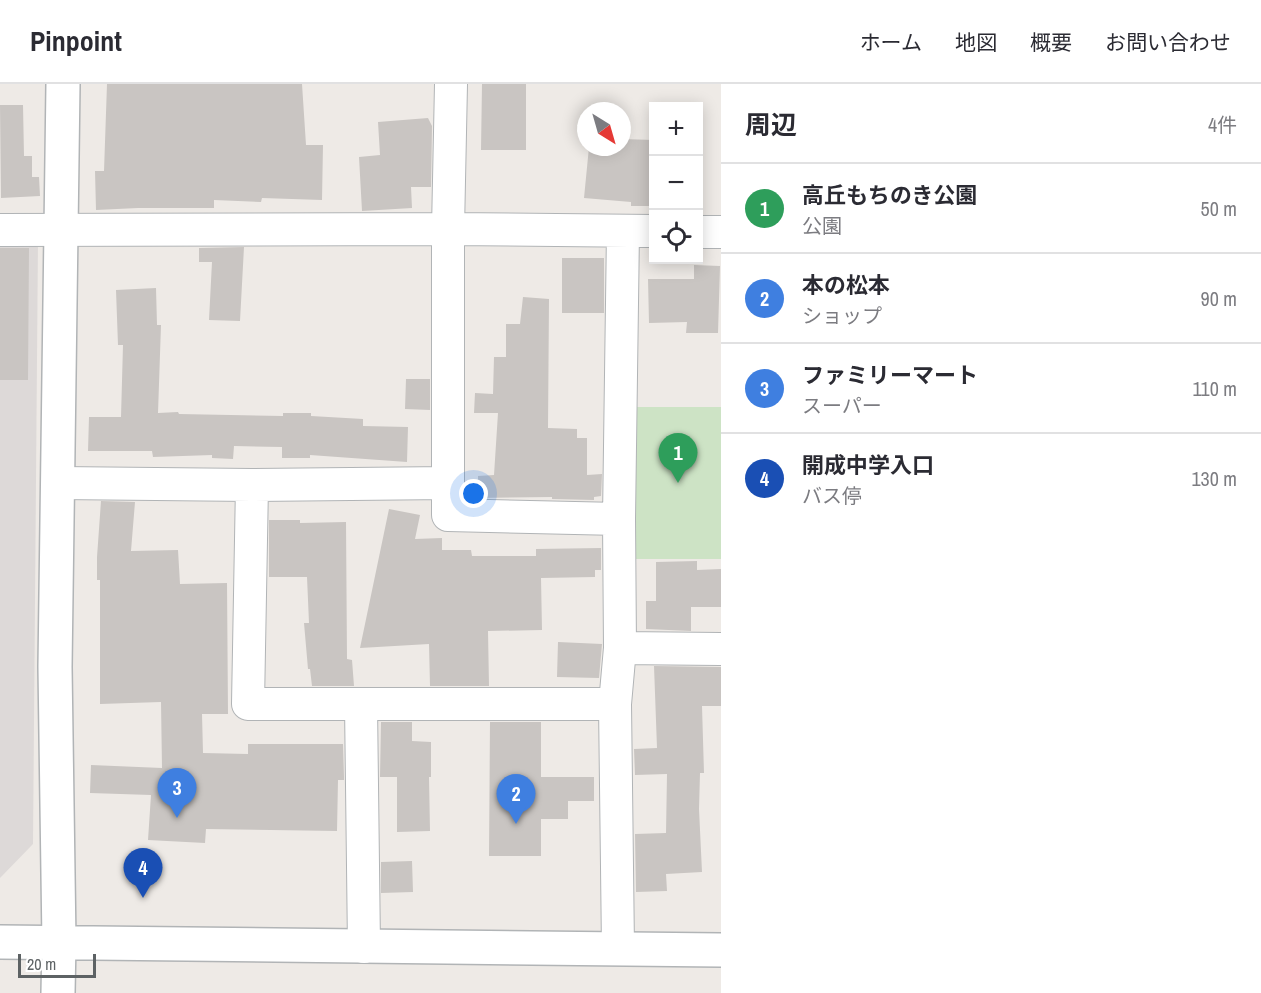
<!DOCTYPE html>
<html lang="ja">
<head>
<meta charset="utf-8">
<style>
  :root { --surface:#fff; --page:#f7f7f7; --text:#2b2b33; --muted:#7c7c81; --line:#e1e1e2; --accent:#1a73e8 }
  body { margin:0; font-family:"Archivo Narrow","Noto Sans JP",sans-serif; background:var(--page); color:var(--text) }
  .controls { position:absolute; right:18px; top:18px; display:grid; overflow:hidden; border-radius:0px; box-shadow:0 3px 15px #0003 }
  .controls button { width:54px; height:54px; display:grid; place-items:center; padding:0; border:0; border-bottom:2px solid var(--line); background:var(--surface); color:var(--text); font:30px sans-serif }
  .compass { position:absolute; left:577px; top:18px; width:54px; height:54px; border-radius:50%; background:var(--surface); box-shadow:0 3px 15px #0003; rotate:143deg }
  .scale { position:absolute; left:18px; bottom:15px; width:78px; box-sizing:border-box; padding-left:6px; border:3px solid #5d6264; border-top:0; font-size:16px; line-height:21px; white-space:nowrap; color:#5d6264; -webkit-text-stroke:4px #fff; paint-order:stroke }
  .you { position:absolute; left:474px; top:410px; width:21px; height:21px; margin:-15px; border:4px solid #fff; border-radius:50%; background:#1a73e8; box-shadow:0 0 0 9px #1a73e833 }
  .badge { display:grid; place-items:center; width:39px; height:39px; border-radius:50%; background:var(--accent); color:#fff; font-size:20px; font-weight:700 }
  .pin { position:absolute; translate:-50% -50px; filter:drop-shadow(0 2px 3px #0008) }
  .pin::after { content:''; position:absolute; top:32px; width:21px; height:18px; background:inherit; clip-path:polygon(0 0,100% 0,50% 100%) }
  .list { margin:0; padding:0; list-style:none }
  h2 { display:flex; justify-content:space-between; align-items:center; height:78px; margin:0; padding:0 24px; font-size:26px }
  h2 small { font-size:20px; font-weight:400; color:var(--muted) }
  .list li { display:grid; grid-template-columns:39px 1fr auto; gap:18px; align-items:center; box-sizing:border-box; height:90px; padding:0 24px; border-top:2px solid var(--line) }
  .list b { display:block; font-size:22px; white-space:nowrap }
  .list p { margin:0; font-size:20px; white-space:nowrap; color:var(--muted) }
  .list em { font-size:20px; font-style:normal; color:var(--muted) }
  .icon { flex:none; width:33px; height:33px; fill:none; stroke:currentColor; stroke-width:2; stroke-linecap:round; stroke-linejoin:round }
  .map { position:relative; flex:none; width:721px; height:909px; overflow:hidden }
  header { display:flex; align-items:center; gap:36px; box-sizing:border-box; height:84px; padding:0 30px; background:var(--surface); border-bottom:2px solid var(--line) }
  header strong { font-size:28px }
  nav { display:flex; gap:33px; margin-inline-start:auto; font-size:21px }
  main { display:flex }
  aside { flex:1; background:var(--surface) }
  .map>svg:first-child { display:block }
  .industrial { fill:#ddd9d8 }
  .green { fill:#cde3c5 }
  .building { fill:#c9c5c2 }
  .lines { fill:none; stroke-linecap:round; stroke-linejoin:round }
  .minor-casing { stroke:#b1b4b6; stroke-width:34 }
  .tertiary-casing { stroke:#b1b4b6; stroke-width:36 }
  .minor { stroke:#fff; stroke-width:32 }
  .tertiary { stroke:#fff; stroke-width:33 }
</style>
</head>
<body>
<header>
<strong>Pinpoint</strong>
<nav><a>ホーム</a><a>地図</a><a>概要</a><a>お問い合わせ</a></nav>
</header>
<main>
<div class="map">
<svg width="721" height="909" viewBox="0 0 721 909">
  <rect width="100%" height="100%" fill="#eeeae6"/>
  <path class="industrial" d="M0,155H38L33,760L0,794Z"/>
  <path class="green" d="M635,323H721V475H635Z"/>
  <path class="building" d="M107,0H302L306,61H323L322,116L262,114L261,118L214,116V124H138L96,126L95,87H104Z
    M482,0H526V66H481Z
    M0,21H23L24,72H32V93H39L40,112L1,114Z
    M428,34L432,42L431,103H411L412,124L362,127L359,73L380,71L378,38Z
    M622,55L654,56V122H631V118L584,114L589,63H622Z
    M244,163L240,237L209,236L212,178H199V164Z
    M0,164H29L28,296H0Z
    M562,174H604V229H562Z
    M694,181L720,182L718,249H686L687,238L649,239L648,195H694Z
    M156,204L157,241H161L158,329L178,328L179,330L283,332V329H311V332L363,335V342L408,343L407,378L310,371V374H282V363L234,362L233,375L212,374V371L153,373L152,367H88L89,333H121L123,261H118L116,206Z
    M523,213L549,215L548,344L577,345V354H587V391L602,390L601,412L594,413V416L552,415V413L478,414V392L494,391L498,329H474L475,309L493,310L494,273H506V240H520Z
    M406,295H430V326L405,325Z
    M101,417L135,418L131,467L178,466L180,500L227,499L228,630H202L203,669L248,670V660H343L344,693V696H338L337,747L206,745L205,759L148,756L151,711L90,709L91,681L162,684L161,618L100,620V496H97V473Z
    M389,425L420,431L415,455L442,454V466H471L472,472H536V465L601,464V486H595V493L541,494L542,546L488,547L489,602H430L429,560L360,564Z
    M269,436H300V439L346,438L347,575L352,576L354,602H312L310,585H308L304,539H309L307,493H269Z
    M697,477V486L721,485V523H691V547L646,545V517H656V478Z
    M558,558L602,560L599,594L557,593Z
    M654,582L721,583V622H702L704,689H700L699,725L702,788L666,790L667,807L636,808L635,750L666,749L667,690L635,691L634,665L657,664Z
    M381,638H412V657L431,658V693H429L430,747L397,748V693H380Z
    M490,638H541V693H594V717H568V735H541V772H489Z
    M412,777L413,808L381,809V778Z"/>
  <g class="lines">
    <g class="minor-casing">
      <path id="minor" d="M451,0L448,145V431L619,435
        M0,146L448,145L654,147
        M698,148H721
        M59,399L252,401L448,399
        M252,401L248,620H615
        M620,564L721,565
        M361,620L364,863
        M618,864L615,620L620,564L619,435L623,147"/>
    </g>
    <g class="tertiary-casing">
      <path id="tertiary" d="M0,858L721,866
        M58,909L59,858L55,583L63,0"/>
    </g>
    <use href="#minor" class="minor"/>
    <use href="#tertiary" class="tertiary"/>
  </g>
</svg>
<div class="controls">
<button>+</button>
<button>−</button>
<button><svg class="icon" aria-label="locate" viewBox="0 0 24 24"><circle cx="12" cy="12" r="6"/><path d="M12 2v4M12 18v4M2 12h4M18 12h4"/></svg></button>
</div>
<svg class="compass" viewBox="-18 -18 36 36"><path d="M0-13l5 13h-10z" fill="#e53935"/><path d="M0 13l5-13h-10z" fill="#7c7c81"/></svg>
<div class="scale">20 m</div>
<div class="you"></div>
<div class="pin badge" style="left:678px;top:399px;background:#2e9e5b">1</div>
<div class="pin badge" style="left:516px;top:740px;background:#3f7fe0">2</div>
<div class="pin badge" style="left:177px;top:734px;background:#3f7fe0">3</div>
<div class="pin badge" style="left:143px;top:814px;background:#1a4fb4">4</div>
</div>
<aside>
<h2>周辺<small>4件</small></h2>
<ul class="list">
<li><span class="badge" style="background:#2e9e5b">1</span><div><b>高丘もちのき公園</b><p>公園</p></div><em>50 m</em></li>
<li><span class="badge" style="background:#3f7fe0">2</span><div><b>本の松本</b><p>ショップ</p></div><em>90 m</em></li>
<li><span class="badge" style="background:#3f7fe0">3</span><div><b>ファミリーマート</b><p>スーパー</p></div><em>110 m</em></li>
<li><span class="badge" style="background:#1a4fb4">4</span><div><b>開成中学入口</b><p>バス停</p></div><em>130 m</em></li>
</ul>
</aside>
</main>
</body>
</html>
